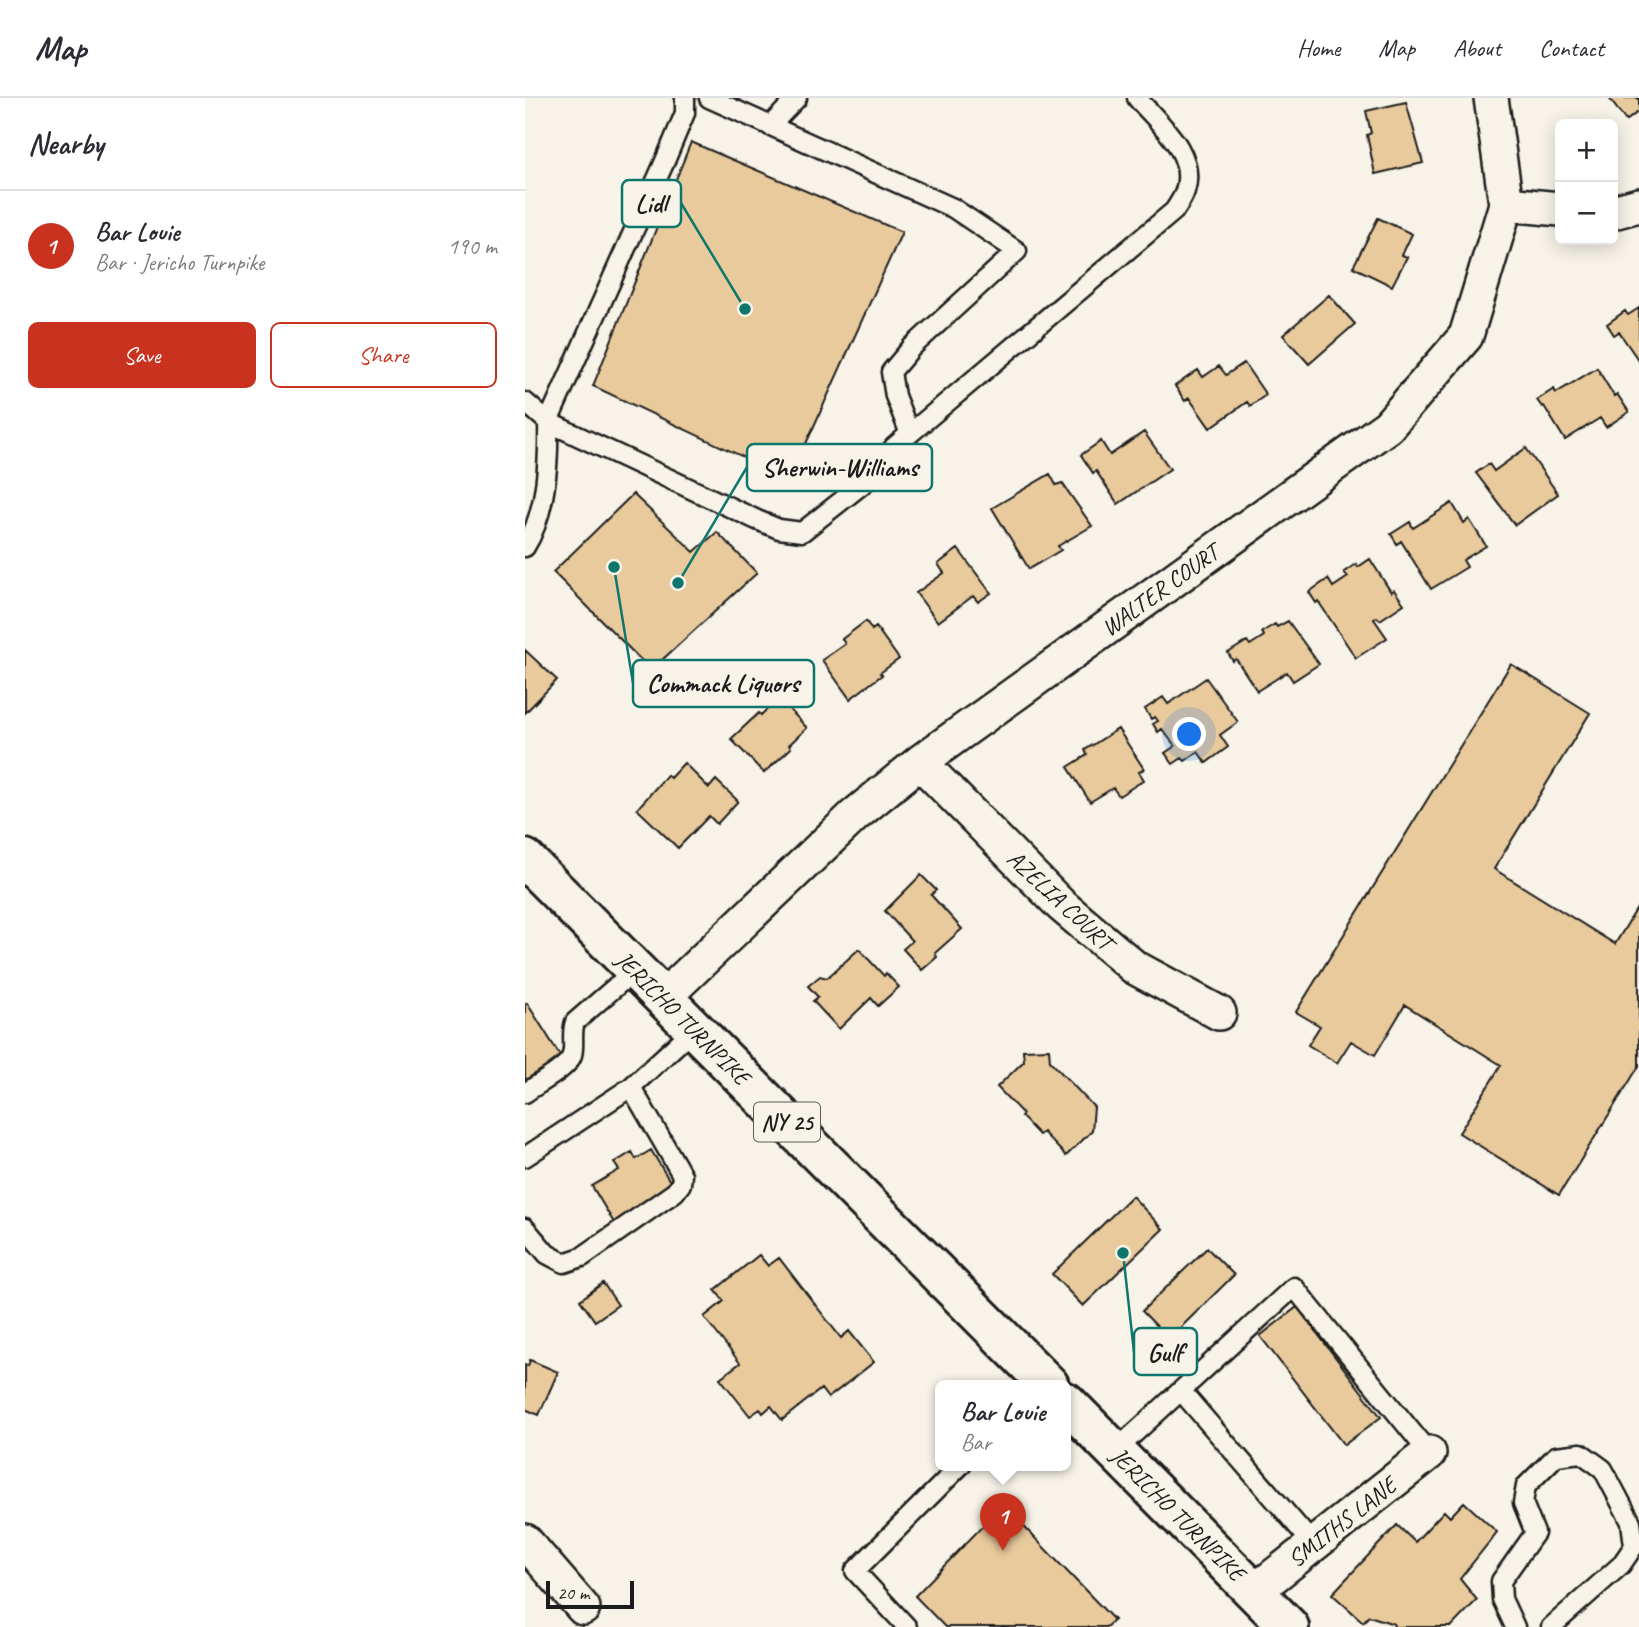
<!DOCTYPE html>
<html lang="en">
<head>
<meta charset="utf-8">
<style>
  :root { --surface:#fff; --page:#f2f2f3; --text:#2b2b33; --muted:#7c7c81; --line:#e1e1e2; --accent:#c8321e }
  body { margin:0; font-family:Caveat,sans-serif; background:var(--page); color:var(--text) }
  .controls { position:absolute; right:21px; top:21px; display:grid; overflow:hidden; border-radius:10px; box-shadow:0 4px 18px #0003 }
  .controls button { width:63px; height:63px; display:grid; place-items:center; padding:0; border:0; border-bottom:2px solid var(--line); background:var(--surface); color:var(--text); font:35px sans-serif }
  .scale { position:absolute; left:21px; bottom:18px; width:88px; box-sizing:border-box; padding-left:7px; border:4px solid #1c1c1c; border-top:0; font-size:19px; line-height:24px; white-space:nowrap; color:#1c1c1c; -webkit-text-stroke:5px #f7f3e8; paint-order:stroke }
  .you { position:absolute; left:665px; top:637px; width:24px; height:24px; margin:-18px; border:5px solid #fff; border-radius:50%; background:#1a73e8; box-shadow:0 0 0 10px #1a73e833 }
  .badge { display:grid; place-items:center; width:46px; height:46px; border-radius:50%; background:var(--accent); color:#fff; font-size:23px; font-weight:700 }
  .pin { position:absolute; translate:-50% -58px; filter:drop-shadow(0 2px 4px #0008) }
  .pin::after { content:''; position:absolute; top:37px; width:24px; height:21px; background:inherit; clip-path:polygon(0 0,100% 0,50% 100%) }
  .popup { position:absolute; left:410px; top:1282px; width:136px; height:91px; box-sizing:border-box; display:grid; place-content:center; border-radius:10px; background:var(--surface); filter:drop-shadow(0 2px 5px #0005); font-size:23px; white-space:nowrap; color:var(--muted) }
  .popup b { font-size:26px; color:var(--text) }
  .popup::after { content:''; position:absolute; left:50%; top:100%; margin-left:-14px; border:14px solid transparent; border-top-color:var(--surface) }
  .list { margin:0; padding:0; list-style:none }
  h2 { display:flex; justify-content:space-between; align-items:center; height:91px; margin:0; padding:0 28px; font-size:30px }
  h2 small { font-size:23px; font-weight:400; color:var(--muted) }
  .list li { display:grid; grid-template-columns:46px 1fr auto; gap:21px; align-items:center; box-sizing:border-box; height:112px; padding:0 28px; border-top:2px solid var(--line) }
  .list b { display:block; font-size:26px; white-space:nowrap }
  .list p { margin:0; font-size:23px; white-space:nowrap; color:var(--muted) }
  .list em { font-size:23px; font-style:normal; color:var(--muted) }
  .actions { display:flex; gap:14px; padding:21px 28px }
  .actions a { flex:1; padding:16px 0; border:2px solid var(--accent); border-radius:10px; text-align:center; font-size:24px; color:var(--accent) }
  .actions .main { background:var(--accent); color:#fff }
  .map { position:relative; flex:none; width:1114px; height:1529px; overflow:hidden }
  header { display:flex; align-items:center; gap:42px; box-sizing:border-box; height:98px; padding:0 35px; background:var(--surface); border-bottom:2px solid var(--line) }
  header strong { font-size:33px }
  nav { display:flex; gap:38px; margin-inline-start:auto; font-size:24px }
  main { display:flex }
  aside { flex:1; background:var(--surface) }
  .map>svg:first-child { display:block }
  .building { fill:#e9ca9c; stroke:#1c1c1c; stroke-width:2 }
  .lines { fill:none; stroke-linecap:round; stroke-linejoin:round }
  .service-casing { stroke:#1c1c1c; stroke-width:23 }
  .minor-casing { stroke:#1c1c1c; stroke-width:38 }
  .primary-casing { stroke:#1c1c1c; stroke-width:44 }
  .service { stroke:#f7f3e8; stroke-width:18 }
  .minor { stroke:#f7f3e8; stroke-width:33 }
  .primary { stroke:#f7f3e8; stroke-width:38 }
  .labels { text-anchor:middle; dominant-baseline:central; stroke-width:7; stroke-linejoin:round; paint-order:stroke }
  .shield { fill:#f7f3e8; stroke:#5e5c59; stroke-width:2 }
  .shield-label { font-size:23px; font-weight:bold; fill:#1c1c1c }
  .street-label { font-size:24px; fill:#1c1c1c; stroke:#f7f3e8 }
  .leader { fill:none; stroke:#0f766e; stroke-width:2.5 }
  .callout-dot { fill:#0f766e; stroke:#f7f3e8; stroke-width:2.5 }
  .callout { fill:#f7f3e8; stroke:#0f766e; stroke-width:2.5 }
  .callout-label { font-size:26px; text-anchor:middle; font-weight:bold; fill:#1c1c1c }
</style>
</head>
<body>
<header>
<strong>Map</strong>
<nav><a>Home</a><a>Map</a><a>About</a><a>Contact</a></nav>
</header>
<main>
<aside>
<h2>Nearby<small></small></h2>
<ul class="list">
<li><span class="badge">1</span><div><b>Bar Louie</b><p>Bar · Jericho Turnpike</p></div><em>190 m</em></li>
</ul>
<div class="actions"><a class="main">Save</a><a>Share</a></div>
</aside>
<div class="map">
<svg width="1114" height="1529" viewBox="0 0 1114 1529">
  <rect width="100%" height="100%" fill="#f7f3e8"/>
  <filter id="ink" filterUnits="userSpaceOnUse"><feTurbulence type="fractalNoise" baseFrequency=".0143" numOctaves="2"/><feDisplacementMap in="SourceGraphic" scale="14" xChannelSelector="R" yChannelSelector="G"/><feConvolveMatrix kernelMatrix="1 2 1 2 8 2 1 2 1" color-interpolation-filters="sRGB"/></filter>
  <g filter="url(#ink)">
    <path class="building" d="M1084,0H1114V13L1101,23Z
      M881,4L898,65L850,76L842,37L846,35L841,13Z
      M166,44L377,134L265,381L68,288Z
      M853,120L887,136L877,157L882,159L867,188L828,169Z
      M804,197L830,226L784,266L758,237Z
      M1114,210V263L1094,234L1089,237L1082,226L1100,213L1103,217Z
      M719,265L741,297L725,308L722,304L685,330L664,300L660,303L650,288L673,272L678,279L694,268L701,277Z
      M1072,270L1089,298L1092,296L1104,314L1081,329L1075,320L1040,342L1019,308L1017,309L1012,302L1029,291L1031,295Z
      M619,334L645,371L593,406L571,373L568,375L556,357L576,343L585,357Z
      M1001,350L1033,396L990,427L951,375L964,366L969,373Z
      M525,376L531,387L537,385L567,428L533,448L536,452L504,471L467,410Z
      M108,396L169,454L192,434L232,475L126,572L28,474Z
      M927,405L939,425L944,421L961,448L938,462L942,469L906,491L876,443L872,446L866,436L885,424L888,430Z
      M433,451L466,495L453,504L448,498L413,524L391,495L419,475L413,466Z
      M845,461L866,494L869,492L879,506L855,522L852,519L849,521L862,540L831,560L793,503L791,505L784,494L803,481L808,489L823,479L819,474L831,466L833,469Z
      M341,523L347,532L351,529L374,561L355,575L357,577L325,601L297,562L320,546L317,541Z
      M763,523L794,566L768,583L762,574L732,593L711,561L708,563L703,555L722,543L725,547L739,538L737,534L750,526L752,529Z
      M0,552L32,582L0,615Z
      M986,566L1065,615L969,771L1090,846L1114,807V968L1034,1097L934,1035L976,967L880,907L850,957L826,943L812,965L783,947L795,928L771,914Z
      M681,580L713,624L695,637L703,649L681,665L673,654L660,663L657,660L648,666L640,655L650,648L637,631L633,634L628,626L633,623L630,619L626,621L620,611L638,599L643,606Z
      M254,600L282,630L264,647L266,650L239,675L206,641L234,615L236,617Z
      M593,631L619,671L614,674L619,682L594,698L588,690L565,704L543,669L562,657L560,652Z
      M159,665L184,690L191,682L213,703L192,726L184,718L153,750L112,711L142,677L145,680Z
      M396,777L411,792L406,797L437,831L410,855L412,859L397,872L378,851L387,843L360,813Z
      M334,851L359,878L361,875L374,889L353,908L346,900L314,931L288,903L293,899L283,888L295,878L302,880Z
      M2,905L39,964L0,989V906Z
      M524,951L525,963L569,1009L567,1033L541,1058L518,1034L514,1037L496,1018L498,1016L472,989L499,963L498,952Z
      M126,1052L149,1090L89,1125L67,1088L94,1072L89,1065L107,1054L111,1061Z
      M607,1098L638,1131L558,1208L527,1176Z
      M682,1150L709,1177L644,1241L617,1213Z
      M234,1157L243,1168L254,1160L316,1240L324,1233L349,1264L303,1300L296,1291L257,1322L246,1308L238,1315L235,1311L225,1318L195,1280L215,1265L179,1219L199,1203L190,1192Z
      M78,1185L93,1207L70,1223L55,1202Z
      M772,1209L856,1319L819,1347L735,1238Z
      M5,1262L33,1274L14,1317L0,1311V1267L3,1268Z
      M939,1404L972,1434L935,1481L952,1502L926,1529H868L869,1526L844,1518L838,1524L807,1496L872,1427L890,1444L919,1413L925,1419Z
      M478,1407L589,1522L581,1529H420L390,1498Z"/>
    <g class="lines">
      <g class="service-casing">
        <path id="service" d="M184,0L428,110L492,153L387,249L366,274L370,298L385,336
          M245,28L272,0
          M0,304L23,324L232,422L254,431L277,434L339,385L369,349L649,113C653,107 658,100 660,93C672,55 634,26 612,0
          M0,449C21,416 24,362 23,324L140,63L160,15V0
          M0,995C12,986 43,971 47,957C50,946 46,935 50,924L110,872
          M0,1059L106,989L169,931
          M0,1130L22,1156L39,1165L57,1159L150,1094L156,1086L157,1077L106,989
          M657,1294L788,1446
          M590,1353L769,1189L904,1355
          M382,1529L330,1473L436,1367
          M990,1529L977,1501L976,1483L1010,1435L998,1405L1001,1388L1031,1358L1056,1355L1078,1371L1106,1424L1109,1448L1096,1467L1026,1529"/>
      </g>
      <g class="minor-casing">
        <path id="minor" d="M981,106L1035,111
          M1088,114L1114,107
          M395,664L536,807L609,869L694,915
          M138,900L330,717L395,664L863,328L941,238L981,106L966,0
          M0,1443L58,1510
          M730,1493L904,1355"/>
      </g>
      <g class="primary-casing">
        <path id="primary" d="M0,761L524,1287
          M541,1304L764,1529"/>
      </g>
      <use href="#service" class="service"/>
      <use href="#minor" class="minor"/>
      <use href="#primary" class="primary"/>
    </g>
  </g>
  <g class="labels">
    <rect class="shield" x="229" y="1004.5" width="66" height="39" rx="5"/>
    <g class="shield-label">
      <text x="262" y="1024">NY 25</text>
    </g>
    <g class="street-label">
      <text transform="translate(635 492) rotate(-36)">WALTER COURT</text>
      <text transform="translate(535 802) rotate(43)">AZELIA COURT</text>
      <text transform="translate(158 920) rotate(45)">JERICHO TURNPIKE</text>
      <text transform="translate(653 1416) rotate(45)">JERICHO TURNPIKE</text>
      <text transform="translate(817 1424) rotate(-38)">SMITHS LANE</text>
    </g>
  </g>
  <path class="leader" d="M220 211L156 105M153 485L222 369M89 469L108 585M598 1155L609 1254"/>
  <g class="callout-dot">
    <circle cx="220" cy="211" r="7"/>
    <circle cx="153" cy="485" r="7"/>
    <circle cx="89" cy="469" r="7"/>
    <circle cx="598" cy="1155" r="7"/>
  </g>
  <g class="callout">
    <rect x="97" y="82" width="59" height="47" rx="7"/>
    <rect x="222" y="346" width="185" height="47" rx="7"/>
    <rect x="108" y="562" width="181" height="47" rx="7"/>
    <rect x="609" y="1230" width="63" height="47" rx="7"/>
  </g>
  <g class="callout-label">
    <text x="126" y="114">Lidl</text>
    <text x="315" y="378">Sherwin-Williams</text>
    <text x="198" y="594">Commack Liquors</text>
    <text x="640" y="1263">Gulf</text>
  </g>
</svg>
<div class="controls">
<button>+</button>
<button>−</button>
</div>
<div class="scale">20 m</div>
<div class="you"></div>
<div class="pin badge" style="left:478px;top:1453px">1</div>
<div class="popup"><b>Bar Louie</b>Bar</div>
</div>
</main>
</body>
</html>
